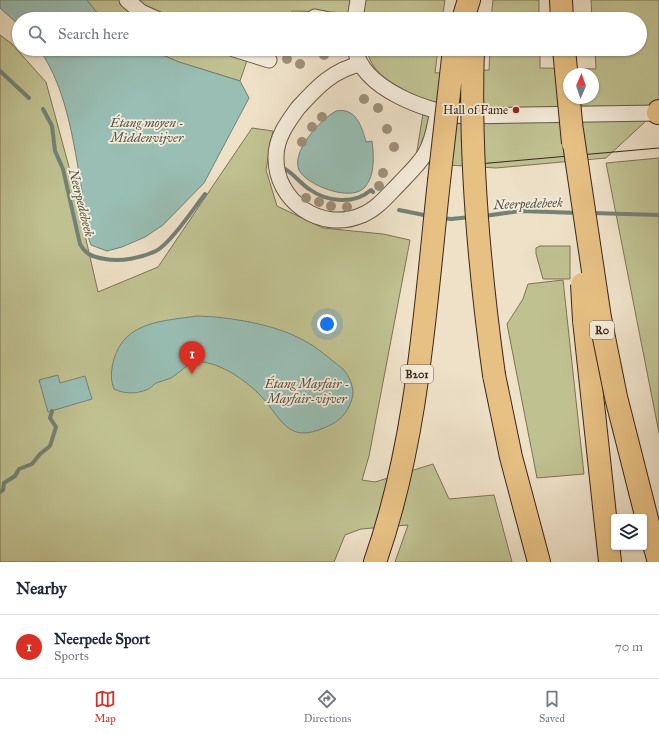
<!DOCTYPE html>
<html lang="en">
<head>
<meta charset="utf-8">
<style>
  :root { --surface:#fff; --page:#f2f2f3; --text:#1f2937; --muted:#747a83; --line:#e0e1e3; --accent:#d93025 }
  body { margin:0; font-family:"IM FELL Great Primer",serif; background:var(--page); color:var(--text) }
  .controls { position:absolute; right:12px; bottom:12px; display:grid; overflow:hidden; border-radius:4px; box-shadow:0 1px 3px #0004 }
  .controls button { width:36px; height:36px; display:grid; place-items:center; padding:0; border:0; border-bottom:1px solid var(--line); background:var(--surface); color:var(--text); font:20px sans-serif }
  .compass { position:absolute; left:563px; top:68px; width:36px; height:36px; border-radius:50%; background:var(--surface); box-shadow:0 1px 3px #0004; rotate:2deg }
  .you { position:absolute; left:327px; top:324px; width:14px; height:14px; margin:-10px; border:3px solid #fff; border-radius:50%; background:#1a73e8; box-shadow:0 0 0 6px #1a73e833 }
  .badge { display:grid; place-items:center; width:26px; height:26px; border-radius:50%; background:var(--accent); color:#fff; font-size:13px; font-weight:700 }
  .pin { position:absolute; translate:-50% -33px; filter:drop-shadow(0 1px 2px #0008) }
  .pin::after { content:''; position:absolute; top:21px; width:14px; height:12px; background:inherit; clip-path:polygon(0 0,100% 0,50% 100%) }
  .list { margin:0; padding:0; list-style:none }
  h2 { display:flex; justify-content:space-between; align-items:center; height:52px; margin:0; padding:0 16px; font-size:17px }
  h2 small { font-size:13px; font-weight:400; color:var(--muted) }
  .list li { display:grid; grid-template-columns:26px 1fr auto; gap:12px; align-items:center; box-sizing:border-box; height:64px; padding:0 16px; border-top:1px solid var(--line) }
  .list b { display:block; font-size:15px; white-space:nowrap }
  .list p { margin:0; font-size:13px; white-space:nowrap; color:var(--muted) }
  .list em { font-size:13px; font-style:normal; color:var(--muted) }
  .icon { flex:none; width:22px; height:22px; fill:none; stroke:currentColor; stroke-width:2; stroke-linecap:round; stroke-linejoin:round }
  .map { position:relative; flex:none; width:659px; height:562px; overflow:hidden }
  .search { position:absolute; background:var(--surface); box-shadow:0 1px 3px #0004; left:12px; right:12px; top:12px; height:44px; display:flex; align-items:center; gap:10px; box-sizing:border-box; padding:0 14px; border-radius:22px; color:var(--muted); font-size:15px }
  .sheet { height:116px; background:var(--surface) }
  nav { display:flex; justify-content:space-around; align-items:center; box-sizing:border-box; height:56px; border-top:1px solid var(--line); background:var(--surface); font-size:11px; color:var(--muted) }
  nav a { display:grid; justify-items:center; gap:2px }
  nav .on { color:var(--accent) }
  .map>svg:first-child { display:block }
  .green { fill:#c0c191; stroke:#7e7355; fill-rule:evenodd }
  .water { fill:#99beb4; stroke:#748176 }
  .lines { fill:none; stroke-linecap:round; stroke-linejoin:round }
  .stream { stroke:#748176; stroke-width:4 }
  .minor-casing { stroke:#685445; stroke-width:17 }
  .highway-casing { stroke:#3c2519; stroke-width:24 }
  .minor { stroke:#f4ecdb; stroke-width:15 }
  .highway { stroke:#e7c084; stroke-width:22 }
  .tram { stroke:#3c2519; stroke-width:1 }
  .highway-bridge-casing { stroke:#3c2519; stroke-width:24; stroke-linecap:butt }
  .highway-bridge { stroke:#e7c084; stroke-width:22 }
  .tree { fill:#9e8f78 }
  .poi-dot { fill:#8f2418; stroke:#f4ecdb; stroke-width:1.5 }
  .labels { text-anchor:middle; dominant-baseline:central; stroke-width:3.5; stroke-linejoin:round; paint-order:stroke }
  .shield { fill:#f4ecdb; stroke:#736153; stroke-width:1 }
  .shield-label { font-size:11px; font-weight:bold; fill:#3c2519 }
  .poi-label { font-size:12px; fill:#3c2519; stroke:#f4ecdb; text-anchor:end }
  .water-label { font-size:13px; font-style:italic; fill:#585348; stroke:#f4ecdb }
</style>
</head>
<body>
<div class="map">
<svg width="659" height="562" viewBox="0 0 659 562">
  <rect width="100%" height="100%" fill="#eee1c8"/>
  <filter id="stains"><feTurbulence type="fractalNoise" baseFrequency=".005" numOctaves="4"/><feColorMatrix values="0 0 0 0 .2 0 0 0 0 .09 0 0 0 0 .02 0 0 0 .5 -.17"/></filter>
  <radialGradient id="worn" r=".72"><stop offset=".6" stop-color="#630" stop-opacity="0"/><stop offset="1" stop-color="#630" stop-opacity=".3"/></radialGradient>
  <path class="green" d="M87,0H445L442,19H367L334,12L292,11L288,19H102Z
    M493,0H539V19H491Z
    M591,0H659V121H646L606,158L496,168L415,163L425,101C403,88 371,78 367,49H438L435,73L489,70L490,49H540V68L596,69L595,49H640V19H592ZM569,74H593V98H569Z
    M0,35L11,43L46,82L72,178L98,292L158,267L252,128L273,131L266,170L277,206L323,228L383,234L410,240L369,456L362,480L375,482L433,464L449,499L494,495L512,562H395L408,525L361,529L345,535L334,562H0Z
    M148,49H251L240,81L179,62Z
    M659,158V433L606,163Z
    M540,246H570V279H543L536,254V248Z
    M563,280L584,474L537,478L507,324L523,299L528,284Z"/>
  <path class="water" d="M0,0H87L102,19H19V25L0,8Z
    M39,49H148L179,62L240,81L249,98L204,183L163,225L145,237L122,247L107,251L91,245C85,231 86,217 84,203C75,153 69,91 39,49Z
    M336,111C356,107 362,127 366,142L372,141C374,156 375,177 364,188C350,202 306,185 299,170C291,151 321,119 336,111Z
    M197,316C230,317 274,324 303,340C317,347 330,359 343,369C350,377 355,389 352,399C347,414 340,421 326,427C285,446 282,416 257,392C244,380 226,367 208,363C190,358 184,370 171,378C166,380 161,381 156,383C153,385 150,389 146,390C136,394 124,394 114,389C110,379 111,370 114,359C125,321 164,321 197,316Z
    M58,375L60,383L85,376L92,399L48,412L39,380Z"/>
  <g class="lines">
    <path class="stream" d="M0,71L29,98
      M43,109L52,126L55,151L63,169L80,244C86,255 93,257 105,259C121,262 141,258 156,251C170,244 194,208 205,194
      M285,169C294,174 300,183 309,189C327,202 354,205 371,190L373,192
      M399,210L429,216
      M592,213L659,215
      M484,216L520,211L579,213
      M442,218L451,219L471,217
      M0,492L3,490L4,483L15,476L19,469L32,464L40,454L50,446L56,427L50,418L52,411"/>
    <g class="minor-casing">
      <path id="minor" d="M127,0L141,12L157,19
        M312,19L315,17L325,19
        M355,19L358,0
        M234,49L269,60
        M355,49C363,90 430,113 465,116L659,113
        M361,64C334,69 316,88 298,108C287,123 276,138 276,157C275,201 321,233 362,215C377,209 388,195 399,184C422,160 430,154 436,120"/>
    </g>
    <g class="highway-casing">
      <path id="highway" d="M561,0L562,19
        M463,19L469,0
        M658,113L659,111
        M584,320L610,562
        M494,375L511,457L539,562
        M649,527L659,562
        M375,562C418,440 425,309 439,181"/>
    </g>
    <use href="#minor" class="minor"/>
    <use href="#highway" class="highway"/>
    <path class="tram" d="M467,165L659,148"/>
    <g class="highway-bridge-casing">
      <path id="highway-bridge" d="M473,49C469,158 479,267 494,375
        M564,49L573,143
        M572,130L600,318L616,397L649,527
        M439,181L454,49
        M582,284L584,320"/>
    </g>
    <use href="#highway-bridge" class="highway-bridge"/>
  </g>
  <g class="tree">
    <circle cx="324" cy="55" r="5"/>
    <circle cx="287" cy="59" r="5"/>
    <circle cx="300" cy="64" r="5"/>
    <circle cx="364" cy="99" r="5"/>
    <circle cx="378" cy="108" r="5"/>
    <circle cx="322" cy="117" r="5"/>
    <circle cx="312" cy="127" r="5"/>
    <circle cx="387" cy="129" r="5"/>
    <circle cx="302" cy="142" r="5"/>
    <circle cx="394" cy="147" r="5"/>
    <circle cx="383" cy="173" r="5"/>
    <circle cx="379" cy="186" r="5"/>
    <circle cx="306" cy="198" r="5"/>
    <circle cx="319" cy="202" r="5"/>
    <circle cx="331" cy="206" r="5"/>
    <circle cx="347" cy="207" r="5"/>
  </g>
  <circle class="poi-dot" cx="516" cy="110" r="4"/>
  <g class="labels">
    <g class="shield">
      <rect x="590" y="321" width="24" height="18" rx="3"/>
      <rect x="401" y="365" width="32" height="18" rx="3"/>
    </g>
    <g class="shield-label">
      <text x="602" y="330">R0</text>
      <text x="417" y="374">B201</text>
    </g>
    <g class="poi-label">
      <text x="508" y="110">Hall of Fame</text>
    </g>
    <g class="water-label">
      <text x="147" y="123">Étang moyen -<tspan x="147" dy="15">Middenvijver</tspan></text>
      <text transform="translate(81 203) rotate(76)">Neerpedebeek</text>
      <text transform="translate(528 204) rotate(-2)">Neerpedebeek</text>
      <text x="307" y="384">Étang Mayfair -<tspan x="307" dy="15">Mayfair-vijver</tspan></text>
    </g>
  </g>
  <rect width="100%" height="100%" filter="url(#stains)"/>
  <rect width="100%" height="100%" fill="url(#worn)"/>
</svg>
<div class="controls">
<button><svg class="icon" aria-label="layers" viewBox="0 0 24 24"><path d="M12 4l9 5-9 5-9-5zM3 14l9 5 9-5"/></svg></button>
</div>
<svg class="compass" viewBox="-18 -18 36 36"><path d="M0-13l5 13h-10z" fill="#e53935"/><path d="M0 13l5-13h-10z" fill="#747a83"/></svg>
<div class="you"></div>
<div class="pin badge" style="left:192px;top:374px">1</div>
<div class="search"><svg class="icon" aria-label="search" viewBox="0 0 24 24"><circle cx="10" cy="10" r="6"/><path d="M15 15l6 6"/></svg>Search here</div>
</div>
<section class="sheet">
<h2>Nearby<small></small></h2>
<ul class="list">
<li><span class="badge">1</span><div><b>Neerpede Sport</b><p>Sports</p></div><em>70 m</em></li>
</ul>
</section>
<nav>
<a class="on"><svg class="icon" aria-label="map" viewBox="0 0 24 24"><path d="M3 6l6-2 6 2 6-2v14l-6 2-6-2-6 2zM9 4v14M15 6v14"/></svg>Map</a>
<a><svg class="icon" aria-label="directions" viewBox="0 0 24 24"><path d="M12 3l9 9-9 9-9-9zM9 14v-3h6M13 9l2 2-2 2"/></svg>Directions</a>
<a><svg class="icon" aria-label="saved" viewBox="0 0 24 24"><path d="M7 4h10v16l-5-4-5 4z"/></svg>Saved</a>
</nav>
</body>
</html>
